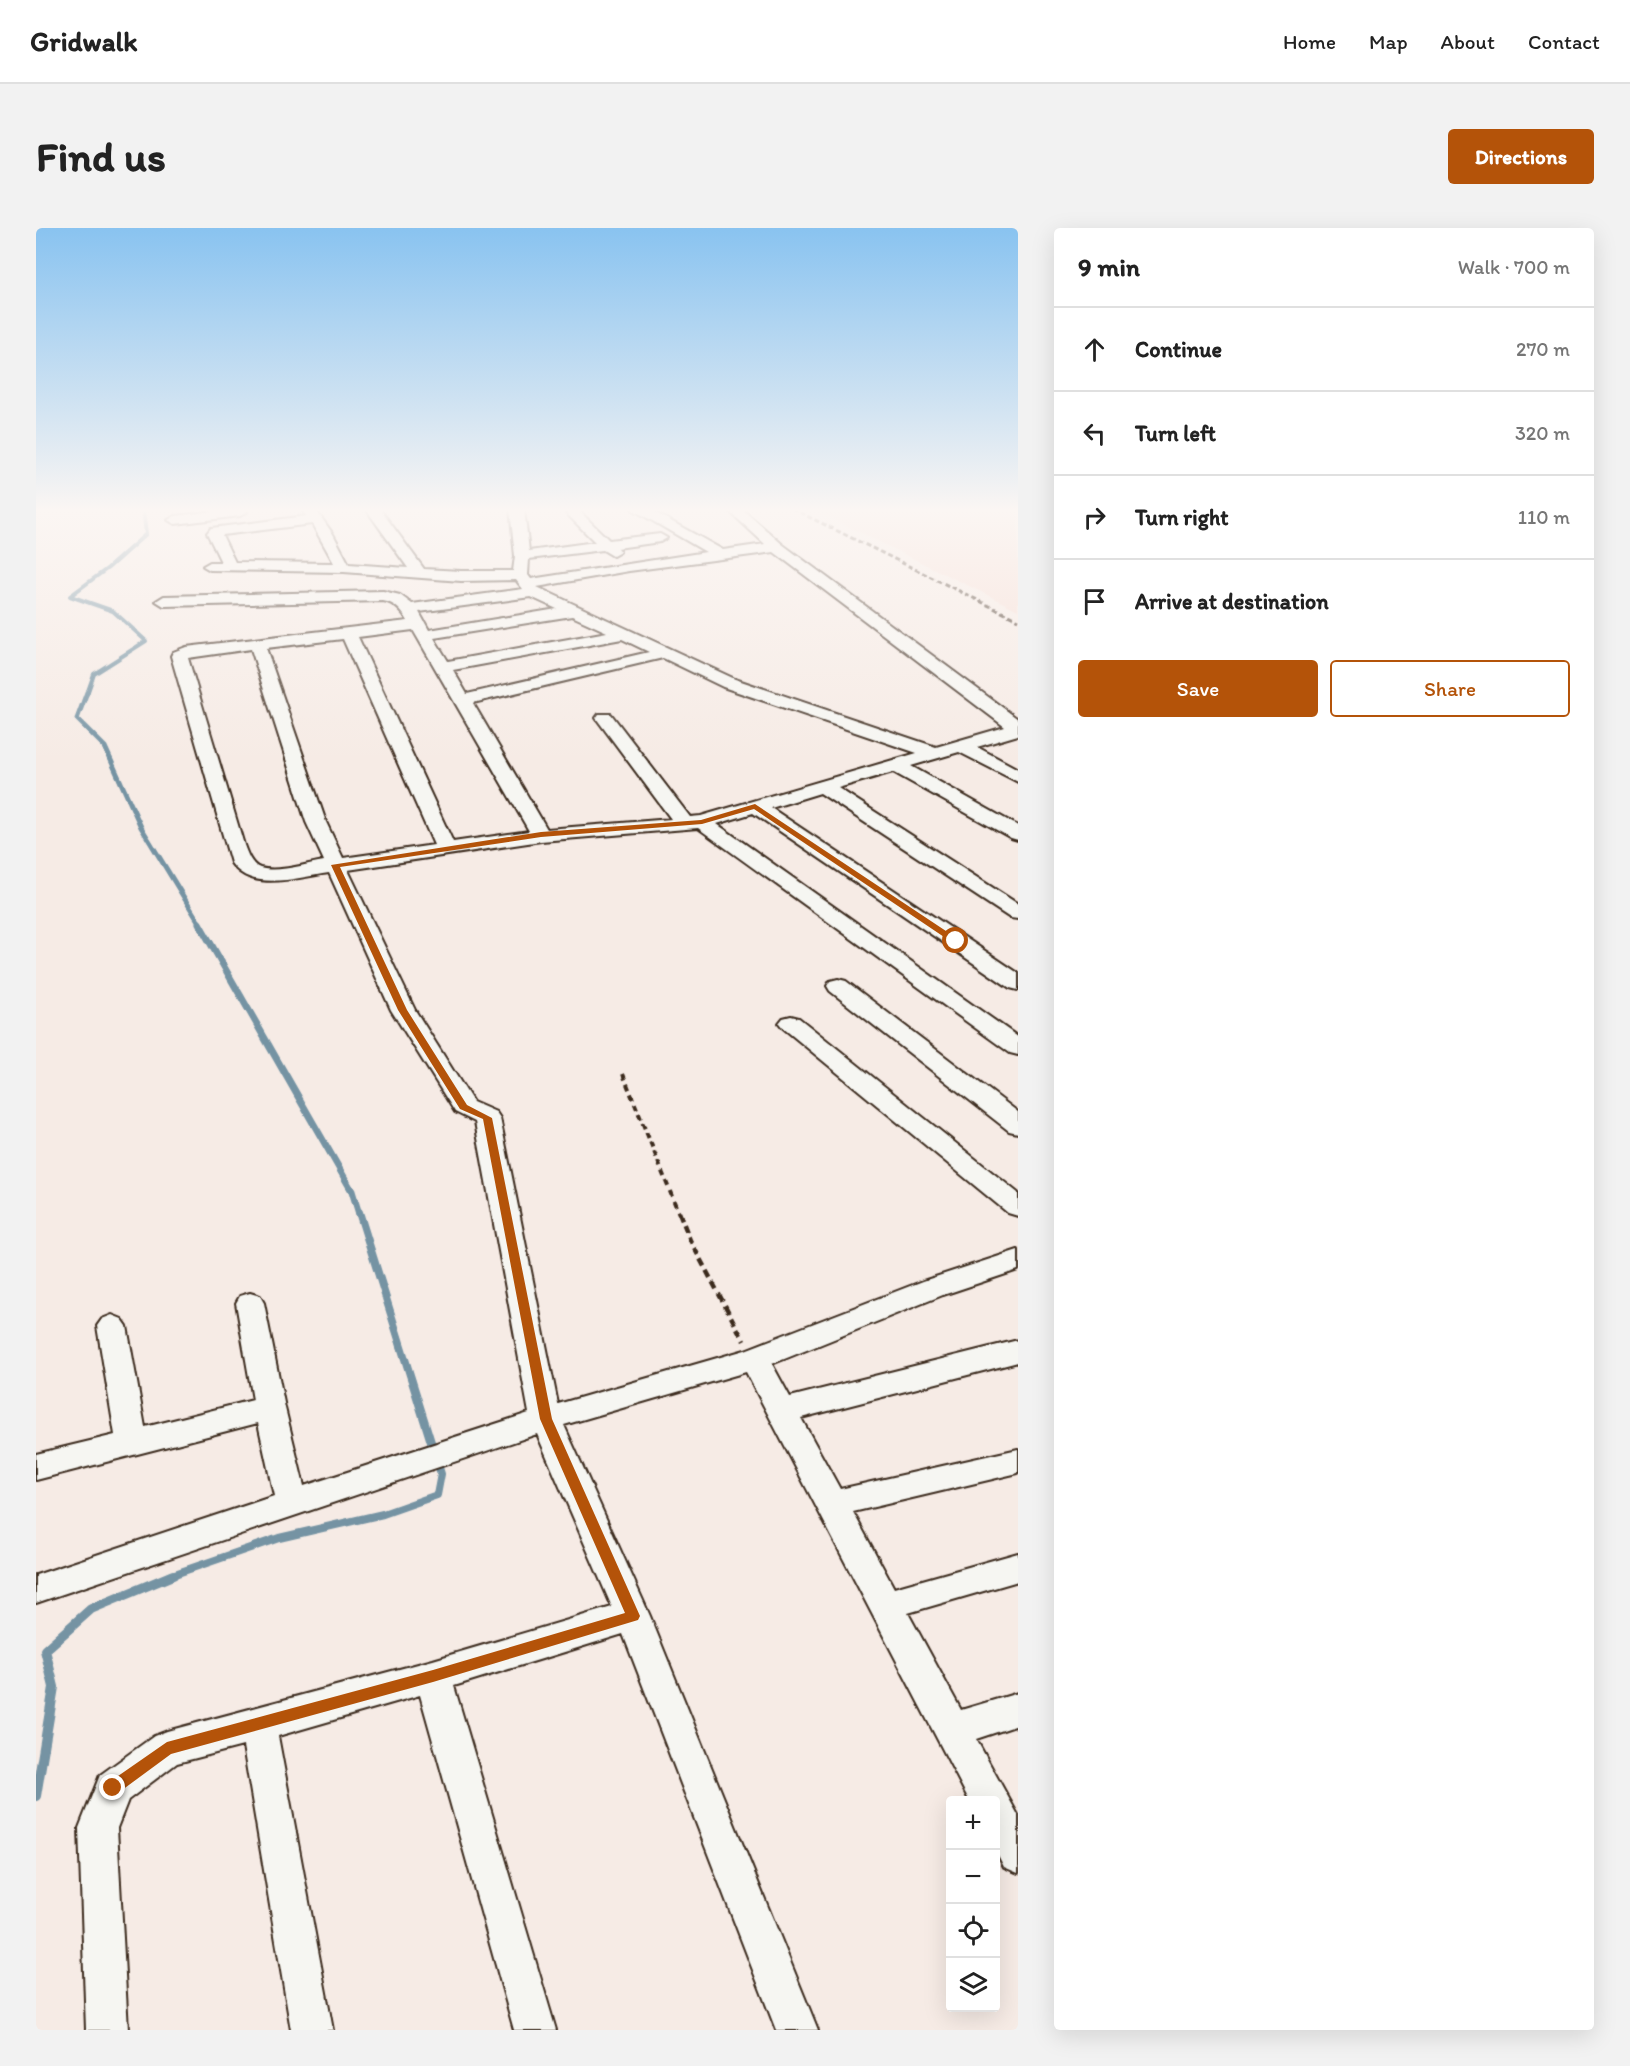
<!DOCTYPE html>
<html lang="en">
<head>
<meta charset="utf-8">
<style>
  :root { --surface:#fff; --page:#f2f2f2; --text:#222; --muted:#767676; --line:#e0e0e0; --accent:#b45309 }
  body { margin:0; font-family:Itim,sans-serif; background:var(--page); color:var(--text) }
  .controls { position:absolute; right:18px; bottom:18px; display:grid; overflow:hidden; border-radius:6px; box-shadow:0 6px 24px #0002 }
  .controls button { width:54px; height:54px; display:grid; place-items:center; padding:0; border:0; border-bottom:2px solid var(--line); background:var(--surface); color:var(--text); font:30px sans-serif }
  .stop { position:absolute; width:18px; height:18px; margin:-14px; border:4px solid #b45309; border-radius:50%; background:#fff }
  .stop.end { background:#b45309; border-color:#fff; box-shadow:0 2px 6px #0008 }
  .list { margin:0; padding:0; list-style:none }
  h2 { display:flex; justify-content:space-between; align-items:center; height:78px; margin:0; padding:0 24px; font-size:26px }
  h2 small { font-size:20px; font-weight:400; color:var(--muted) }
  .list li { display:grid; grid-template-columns:39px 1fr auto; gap:18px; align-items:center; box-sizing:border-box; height:84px; padding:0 24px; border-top:2px solid var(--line) }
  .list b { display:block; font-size:22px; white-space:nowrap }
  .list em { font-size:20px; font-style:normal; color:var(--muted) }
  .actions { display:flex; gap:12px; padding:18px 24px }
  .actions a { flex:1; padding:14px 0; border:2px solid var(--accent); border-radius:6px; text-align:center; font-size:21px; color:var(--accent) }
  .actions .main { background:var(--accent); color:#fff }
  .icon { flex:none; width:33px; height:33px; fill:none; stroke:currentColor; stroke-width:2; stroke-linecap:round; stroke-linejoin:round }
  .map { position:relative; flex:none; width:982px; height:1802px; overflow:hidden; border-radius:6px }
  header { display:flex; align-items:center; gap:36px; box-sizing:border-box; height:84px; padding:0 30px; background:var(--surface); border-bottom:2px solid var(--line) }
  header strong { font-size:28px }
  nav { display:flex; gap:33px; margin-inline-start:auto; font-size:21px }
  .intro { display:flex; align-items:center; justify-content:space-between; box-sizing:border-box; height:144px; padding:0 36px }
  h1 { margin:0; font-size:42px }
  .button { padding:15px 27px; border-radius:6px; background:var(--accent); color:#fff; font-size:21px; font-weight:700 }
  main { display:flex; gap:36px; padding:0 36px }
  aside { flex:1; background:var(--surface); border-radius:6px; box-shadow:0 6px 24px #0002 }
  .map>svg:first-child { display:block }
  .built { fill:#f6ddd5 }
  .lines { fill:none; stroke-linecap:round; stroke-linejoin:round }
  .stream-far4 { stroke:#7493a3; stroke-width:4 }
  .stream-far3 { stroke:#7493a3; stroke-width:5 }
  .stream-far2 { stroke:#7493a3; stroke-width:7 }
  .stream-far1 { stroke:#7493a3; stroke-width:8 }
  .stream { stroke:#7493a3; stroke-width:10 }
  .minor-casing { stroke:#3b2a1e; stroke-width:4 }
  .path-far1 { stroke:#3b2a1e; stroke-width:4; stroke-dasharray:6 4.5; stroke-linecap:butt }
  .path { stroke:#3b2a1e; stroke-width:4.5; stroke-dasharray:8 5; stroke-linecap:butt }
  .minor { fill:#f6f6f2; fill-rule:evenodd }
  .rail { stroke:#3b2a1e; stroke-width:3; stroke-dasharray:5 3; stroke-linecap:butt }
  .route { fill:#b45309 }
</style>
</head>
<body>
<header>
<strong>Gridwalk</strong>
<nav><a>Home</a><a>Map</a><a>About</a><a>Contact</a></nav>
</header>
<div class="intro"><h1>Find us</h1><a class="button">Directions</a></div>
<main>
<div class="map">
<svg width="982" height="1802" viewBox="0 0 982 1802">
  <rect width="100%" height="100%" fill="#f6ebe5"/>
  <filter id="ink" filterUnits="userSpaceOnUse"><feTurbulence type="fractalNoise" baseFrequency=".0167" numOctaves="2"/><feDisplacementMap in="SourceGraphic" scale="12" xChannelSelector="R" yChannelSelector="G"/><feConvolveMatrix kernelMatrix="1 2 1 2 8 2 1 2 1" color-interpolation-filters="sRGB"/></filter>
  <g filter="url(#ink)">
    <path class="built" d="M776,281H982V382Z"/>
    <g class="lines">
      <path class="stream-far4" d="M51,466L58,446L110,413L77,383L34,368L72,340L110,306L107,281"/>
      <path class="stream-far3" d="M51,464L41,491L69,519L105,599L164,696"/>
      <path class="stream-far2" d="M163,695L316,963L323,986"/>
      <path class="stream-far1" d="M133,1348L243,1310L347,1286L401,1267L405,1246L323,984"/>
      <path class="stream" d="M0,1568L18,1459L9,1422L55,1381L137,1347"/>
      <g class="minor-casing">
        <path id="minor" d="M194,281H209L211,284L204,288L139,296L132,292L139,288Z
          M265,281H279L297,306L313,336L372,340L330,281H344L388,341L425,343H477L479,328L474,281H488L493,323L559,314L526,281H541L573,312L624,306L631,310L624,314L581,320L584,324L577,328L567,322L493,331L492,347L495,351L670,324L596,281H613L687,322L729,316L691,281H706L746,316L982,491V507L941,519L982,541V554L923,524L875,538L982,598V612L975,610L857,544L802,560L982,676V691L974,690L784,565L735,580L982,745V762L974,760L717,585L681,596L982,809V827L974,825L662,600L505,613L312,642L379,782L437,874L460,884L464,890L522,1176L709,1122L887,1053L982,1022V1042L907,1067L736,1136L754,1169L982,1112V1134L765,1190L804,1261L982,1221V1245L817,1284L858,1360L982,1325V1353L872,1385L925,1482L982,1465V1497L940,1511L982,1587V1645L968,1639L960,1623V1572H933L710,1144L528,1197L614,1388L782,1802H740L587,1406L418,1458L520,1802H478L384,1467L242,1508L297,1802H255L207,1518L141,1535L92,1572L81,1600L92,1802H50L43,1600L64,1547L118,1508L131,1503L397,1432L576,1379L501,1206L0,1375V1347L238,1268L222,1195L0,1252V1226L79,1207L61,1098L66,1091L76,1087L86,1091L91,1098L109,1199L217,1172L200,1075L204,1068L214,1065L224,1068L228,1075L249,1180L268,1258L493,1185L439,894L419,884L355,782L293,645C262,649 216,665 195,635L135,428L137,424L150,419L372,393C366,383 359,375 347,373L128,378L120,373L128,368L347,363L364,367L376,376L487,361L480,352L425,353L308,344L174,342L167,338L174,334H185L171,305L175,300L270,288ZM276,296L298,335L199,334L186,307ZM738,324L969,499L900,519L699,451L501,359L593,343ZM495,369L521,381L393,402L383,384ZM536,388L571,404L412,433L398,410ZM377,402L493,603L417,614L322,409ZM307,411L398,617L307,630L290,594L230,420ZM586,411L613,424L431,466L417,442ZM215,421L270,594L288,633C269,636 243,645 224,640C215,637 211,625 208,617L152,430ZM627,430L687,459L881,525L665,588L654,589L575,486H563L560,490L635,591L511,601L437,475Z
          M802,751L810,753L982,884V905L973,903L794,763L791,758L794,753Z
          M755,788L763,790L982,965V988L972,985L747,800L743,795L747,790Z"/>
      </g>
      <path class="path-far1" d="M587,846L643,986"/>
      <path class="path" d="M643,984L654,1012L708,1113"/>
      <use href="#minor" class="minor"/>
      <path class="rail" d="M757,281L982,392"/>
    </g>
  </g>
  <linearGradient id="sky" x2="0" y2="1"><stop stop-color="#89c3f0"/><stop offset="0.53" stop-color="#fbf6f3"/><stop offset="1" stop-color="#fbf6f3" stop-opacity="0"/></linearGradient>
  <rect width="982" height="533" fill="url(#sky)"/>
  <path class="route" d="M719,576L925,713L917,715L718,581L666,596L505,609L304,639L371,782L431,877L456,890L516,1191L604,1388L602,1392L397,1454L135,1526L82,1565L77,1567L72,1565L70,1560L72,1555L131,1514L397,1442L589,1385L504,1191L447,891L424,881L362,782L295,637L505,604L665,592Z"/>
</svg>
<div class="controls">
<button>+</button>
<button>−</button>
<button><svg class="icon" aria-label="locate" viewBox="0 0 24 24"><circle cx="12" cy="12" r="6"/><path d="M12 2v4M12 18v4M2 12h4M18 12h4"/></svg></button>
<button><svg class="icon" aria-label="layers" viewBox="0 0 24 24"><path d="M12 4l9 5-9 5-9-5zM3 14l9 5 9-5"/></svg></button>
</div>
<div class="stop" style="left:920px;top:713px"></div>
<div class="stop end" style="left:77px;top:1560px"></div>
</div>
<aside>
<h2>9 min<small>Walk · 700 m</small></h2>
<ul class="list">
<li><svg class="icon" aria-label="ahead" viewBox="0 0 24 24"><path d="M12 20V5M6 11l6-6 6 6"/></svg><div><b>Continue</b></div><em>270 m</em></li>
<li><svg class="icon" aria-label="left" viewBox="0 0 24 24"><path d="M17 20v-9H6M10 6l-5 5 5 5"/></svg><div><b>Turn left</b></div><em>320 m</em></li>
<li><svg class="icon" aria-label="right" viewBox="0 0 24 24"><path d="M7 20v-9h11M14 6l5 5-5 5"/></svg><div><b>Turn right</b></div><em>110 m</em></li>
<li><svg class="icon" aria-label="arrive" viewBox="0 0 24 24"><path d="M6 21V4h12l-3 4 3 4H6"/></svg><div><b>Arrive at destination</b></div></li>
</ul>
<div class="actions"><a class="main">Save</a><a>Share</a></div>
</aside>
</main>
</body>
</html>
